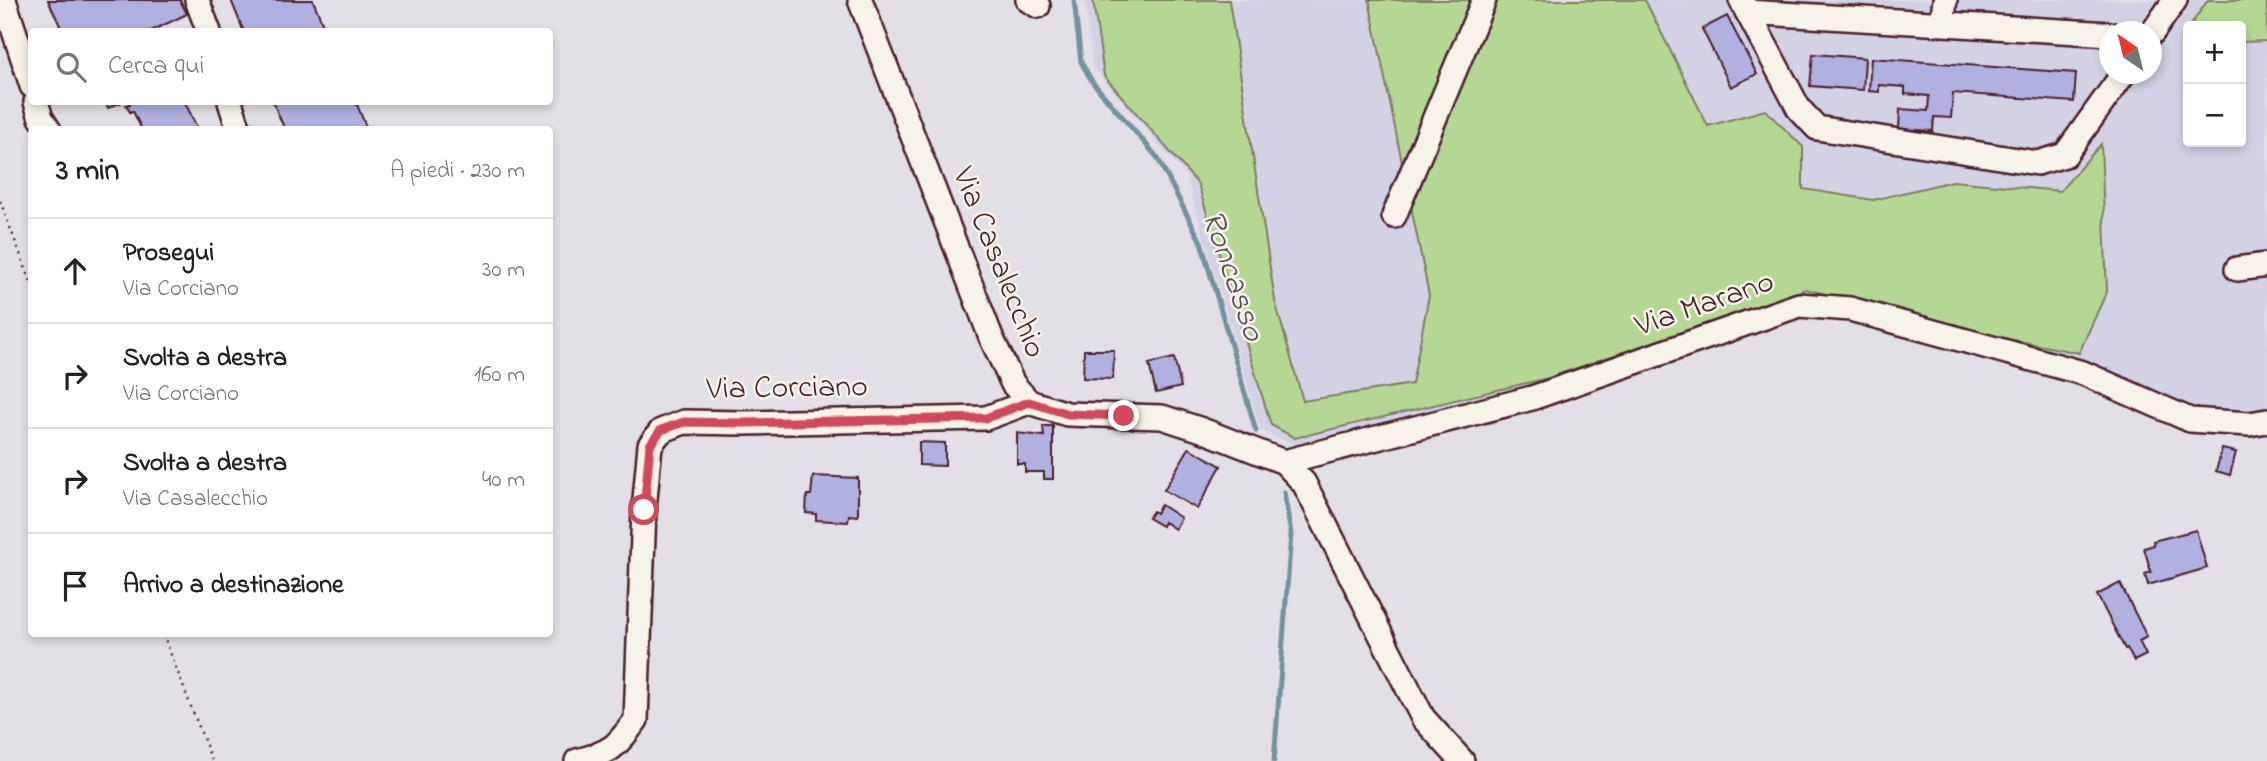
<!DOCTYPE html>
<html lang="it">
<head>
<meta charset="utf-8">
<style>
  :root { --surface:#fff; --page:#f2f2f2; --text:#222; --muted:#767676; --line:#e0e0e0 }
  body { margin:0; font-family:"Indie Flower",sans-serif; background:var(--page); color:var(--text) }
  .controls { position:absolute; right:21px; top:21px; display:grid; overflow:hidden; border-radius:7px; box-shadow:0 4px 10px #0003 }
  .controls button { width:63px; height:63px; display:grid; place-items:center; padding:0; border:0; border-bottom:2px solid var(--line); background:var(--surface); color:var(--text); font:35px sans-serif }
  .compass { position:absolute; left:2099px; top:21px; width:63px; height:63px; border-radius:50%; background:var(--surface); box-shadow:0 4px 10px #0003; rotate:325deg }
  .stop { position:absolute; width:21px; height:21px; margin:-16px; border:5px solid #d1495b; border-radius:50%; background:#fff }
  .stop.end { background:#d1495b; border-color:#fff; box-shadow:0 2px 7px #0008 }
  .list { margin:0; padding:0; list-style:none }
  h2 { display:flex; justify-content:space-between; align-items:center; height:91px; margin:0; padding:0 28px; font-size:30px }
  h2 small { font-size:23px; font-weight:400; color:var(--muted) }
  .list li { display:grid; grid-template-columns:46px 1fr auto; gap:21px; align-items:center; box-sizing:border-box; height:105px; padding:0 28px; border-top:2px solid var(--line) }
  .list b { display:block; font-size:26px; white-space:nowrap }
  .list p { margin:0; font-size:23px; white-space:nowrap; color:var(--muted) }
  .list em { font-size:23px; font-style:normal; color:var(--muted) }
  .icon { flex:none; width:38px; height:38px; fill:none; stroke:currentColor; stroke-width:2; stroke-linecap:round; stroke-linejoin:round }
  .map { position:relative; flex:none; width:2267px; height:761px; overflow:hidden }
  .search { position:absolute; background:var(--surface); box-shadow:0 4px 10px #0003; left:28px; top:28px; width:525px; height:77px; display:flex; align-items:center; gap:18px; box-sizing:border-box; padding:0 24px; border-radius:7px; color:var(--muted); font-size:26px }
  .panel { position:absolute; background:var(--surface); box-shadow:0 4px 10px #0003; left:28px; top:126px; width:525px; height:511px; border-radius:7px }
  .map>svg:first-child { display:block }
  .built { fill:#d3d1e4; fill-rule:evenodd }
  .green { fill:#b4d893; stroke:#7f7c5f; stroke-width:2 }
  .lines { fill:none; stroke-linecap:round; stroke-linejoin:round }
  .stream { stroke:#73929f; stroke-width:5 }
  .building { fill:#b0b0e1; stroke:#4a1f2b; stroke-width:2 }
  .minor-casing { stroke:#4a1f2b; stroke-width:28 }
  .path { stroke:#4a1f2b; stroke-width:2.5; stroke-dasharray:2 5; stroke-linecap:butt }
  .minor { stroke:#f7f3e8; stroke-width:23 }
  .route { stroke:#d1495b; stroke-width:9 }
  .labels { text-anchor:middle; dominant-baseline:central; stroke-width:5; stroke-linejoin:round; paint-order:stroke }
  .street-label { font-size:32px; fill:#4a1f2b; stroke:#f7f3e8 }
  .water-label { font-size:33px; font-style:italic; fill:#5b4f5b; stroke:#f7f3e8 }
</style>
</head>
<body>
<div class="map">
<svg width="2267" height="761" viewBox="0 0 2267 761">
  <rect width="100%" height="100%" fill="#e2dfe6"/>
  <filter id="ink" filterUnits="userSpaceOnUse"><feTurbulence type="fractalNoise" baseFrequency=".0143" numOctaves="2"/><feDisplacementMap in="SourceGraphic" scale="14" xChannelSelector="R" yChannelSelector="G"/><feConvolveMatrix kernelMatrix="1 2 1 2 8 2 1 2 1" color-interpolation-filters="sRGB"/></filter>
  <g filter="url(#ink)">
    <path class="built" d="M1085,0H2267V412L2227,416L2189,414L1827,298L1522,394L1296,446L1261,430L1186,176L1093,67ZM2188,26H2241V142H2188ZM2110,32H2152V74H2110Z"/>
    <path class="green" d="M1093,0H1229L1275,301L1303,401L1412,384L1429,295L1369,0H1645L1708,126L1765,110L1803,147V189L1873,200L1953,181L2060,191L2101,144L2107,291L2079,353L1989,335L1806,289L1548,378L1295,438L1271,425L1198,184L1104,76Z
      M2208,0H2267V41L2241,42V26H2190Z"/>
    <g class="lines">
      <path class="stream" d="M1074,0L1081,62L1093,83L1157,157L1201,242L1256,431
        M1274,761L1291,534L1284,492"/>
    </g>
    <path class="building" d="M48,0H180L187,14L149,32H63Z
      M231,0H313L326,32H244Z
      M1727,16L1757,74L1731,87L1702,29Z
      M1813,54L1865,58L1863,90L1810,86Z
      M1871,58L2076,73L2074,102L1953,93L1951,118L1934,117L1933,131L1899,129L1900,109L1928,111L1929,96L1905,94V87L1879,85V92L1869,91Z
      M106,102H122L108,108Z
      M129,102H185L198,130H142L133,111L130,112L126,105L130,104Z
      M273,102H356L366,127L360,130H285Z
      M1084,350H1114L1113,379L1083,378Z
      M1174,358L1181,387L1156,393L1149,364Z
      M1043,426H1053V479H1044V472H1025V464H1017V433L1044,436Z
      M919,442L945,443V466L919,465Z
      M1189,448L1221,466L1197,509L1164,490Z
      M2222,449L2236,452L2230,475L2216,471Z
      M813,476L858,478V516L849,515L848,522L816,520V514L806,513L807,495H811Z
      M1161,505L1181,518L1175,529L1164,522L1162,526L1148,518L1153,511L1156,513Z
      M2196,530L2207,568L2148,585L2145,574L2151,572L2144,548L2154,545L2153,541Z
      M2120,583L2147,637L2139,641L2146,655L2134,661L2127,648L2125,649L2097,595Z"/>
    <g class="lines">
      <g class="minor-casing">
        <path id="minor" d="M4,0L32,86
          M197,0L209,32
          M860,0L991,337L1013,384L1029,402L1067,414L1162,417L1202,430L1284,462L1304,483L1423,718L1462,761
          M1028,0L1038,6
          M1741,0L1799,109L1817,128L2037,163L2065,155L2123,74
          M1747,12L2110,34
          M1942,24L1945,0
          M2152,33L2175,0
          M36,102L41,118L49,130
          M230,102L239,130
          M1394,216L1484,0
          M2237,269L2267,265
          M1284,462L1532,398L1799,305L1850,309L2083,373L2190,420L2249,424L2267,421
          M577,761C611,753 616,747 636,720L644,510L650,445L661,431L684,422L743,423L986,418L1029,402"/>
      </g>
      <path class="path" d="M0,201L32,285
        M163,634L212,761"/>
      <use href="#minor" class="minor"/>
    </g>
  </g>
  <g class="lines" filter="url(#ink)">
    <path class="route" d="M644,510L650,445L661,430L684,422L743,423L986,418L1029,402L1068,414L1124,416"/>
  </g>
  <g class="labels">
    <g class="street-label">
      <text transform="translate(998 263) rotate(68)">Via Casalecchio</text>
      <text transform="translate(1705 305) rotate(-19)">Via Marano</text>
      <text transform="translate(787 389) rotate(-1)">Via Corciano</text>
    </g>
    <g class="water-label">
      <text transform="translate(1232 276) rotate(71)">Roncasso</text>
    </g>
  </g>
</svg>
<div class="controls">
<button>+</button>
<button>−</button>
</div>
<svg class="compass" viewBox="-18 -18 36 36"><path d="M0-13l5 13h-10z" fill="#e53935"/><path d="M0 13l5-13h-10z" fill="#767676"/></svg>
<div class="stop" style="left:644px;top:510px"></div>
<div class="stop end" style="left:1124px;top:416px"></div>
<div class="search"><svg class="icon" aria-label="search" viewBox="0 0 24 24"><circle cx="10" cy="10" r="6"/><path d="M15 15l6 6"/></svg>Cerca qui</div>
<section class="panel">
<h2>3 min<small>A piedi · 230 m</small></h2>
<ul class="list">
<li><svg class="icon" aria-label="ahead" viewBox="0 0 24 24"><path d="M12 20V5M6 11l6-6 6 6"/></svg><div><b>Prosegui</b><p>Via Corciano</p></div><em>30 m</em></li>
<li><svg class="icon" aria-label="right" viewBox="0 0 24 24"><path d="M7 20v-9h11M14 6l5 5-5 5"/></svg><div><b>Svolta a destra</b><p>Via Corciano</p></div><em>160 m</em></li>
<li><svg class="icon" aria-label="right" viewBox="0 0 24 24"><path d="M7 20v-9h11M14 6l5 5-5 5"/></svg><div><b>Svolta a destra</b><p>Via Casalecchio</p></div><em>40 m</em></li>
<li><svg class="icon" aria-label="arrive" viewBox="0 0 24 24"><path d="M6 21V4h12l-3 4 3 4H6"/></svg><div><b>Arrivo a destinazione</b></div></li>
</ul>
</section>
</div>
</body>
</html>
